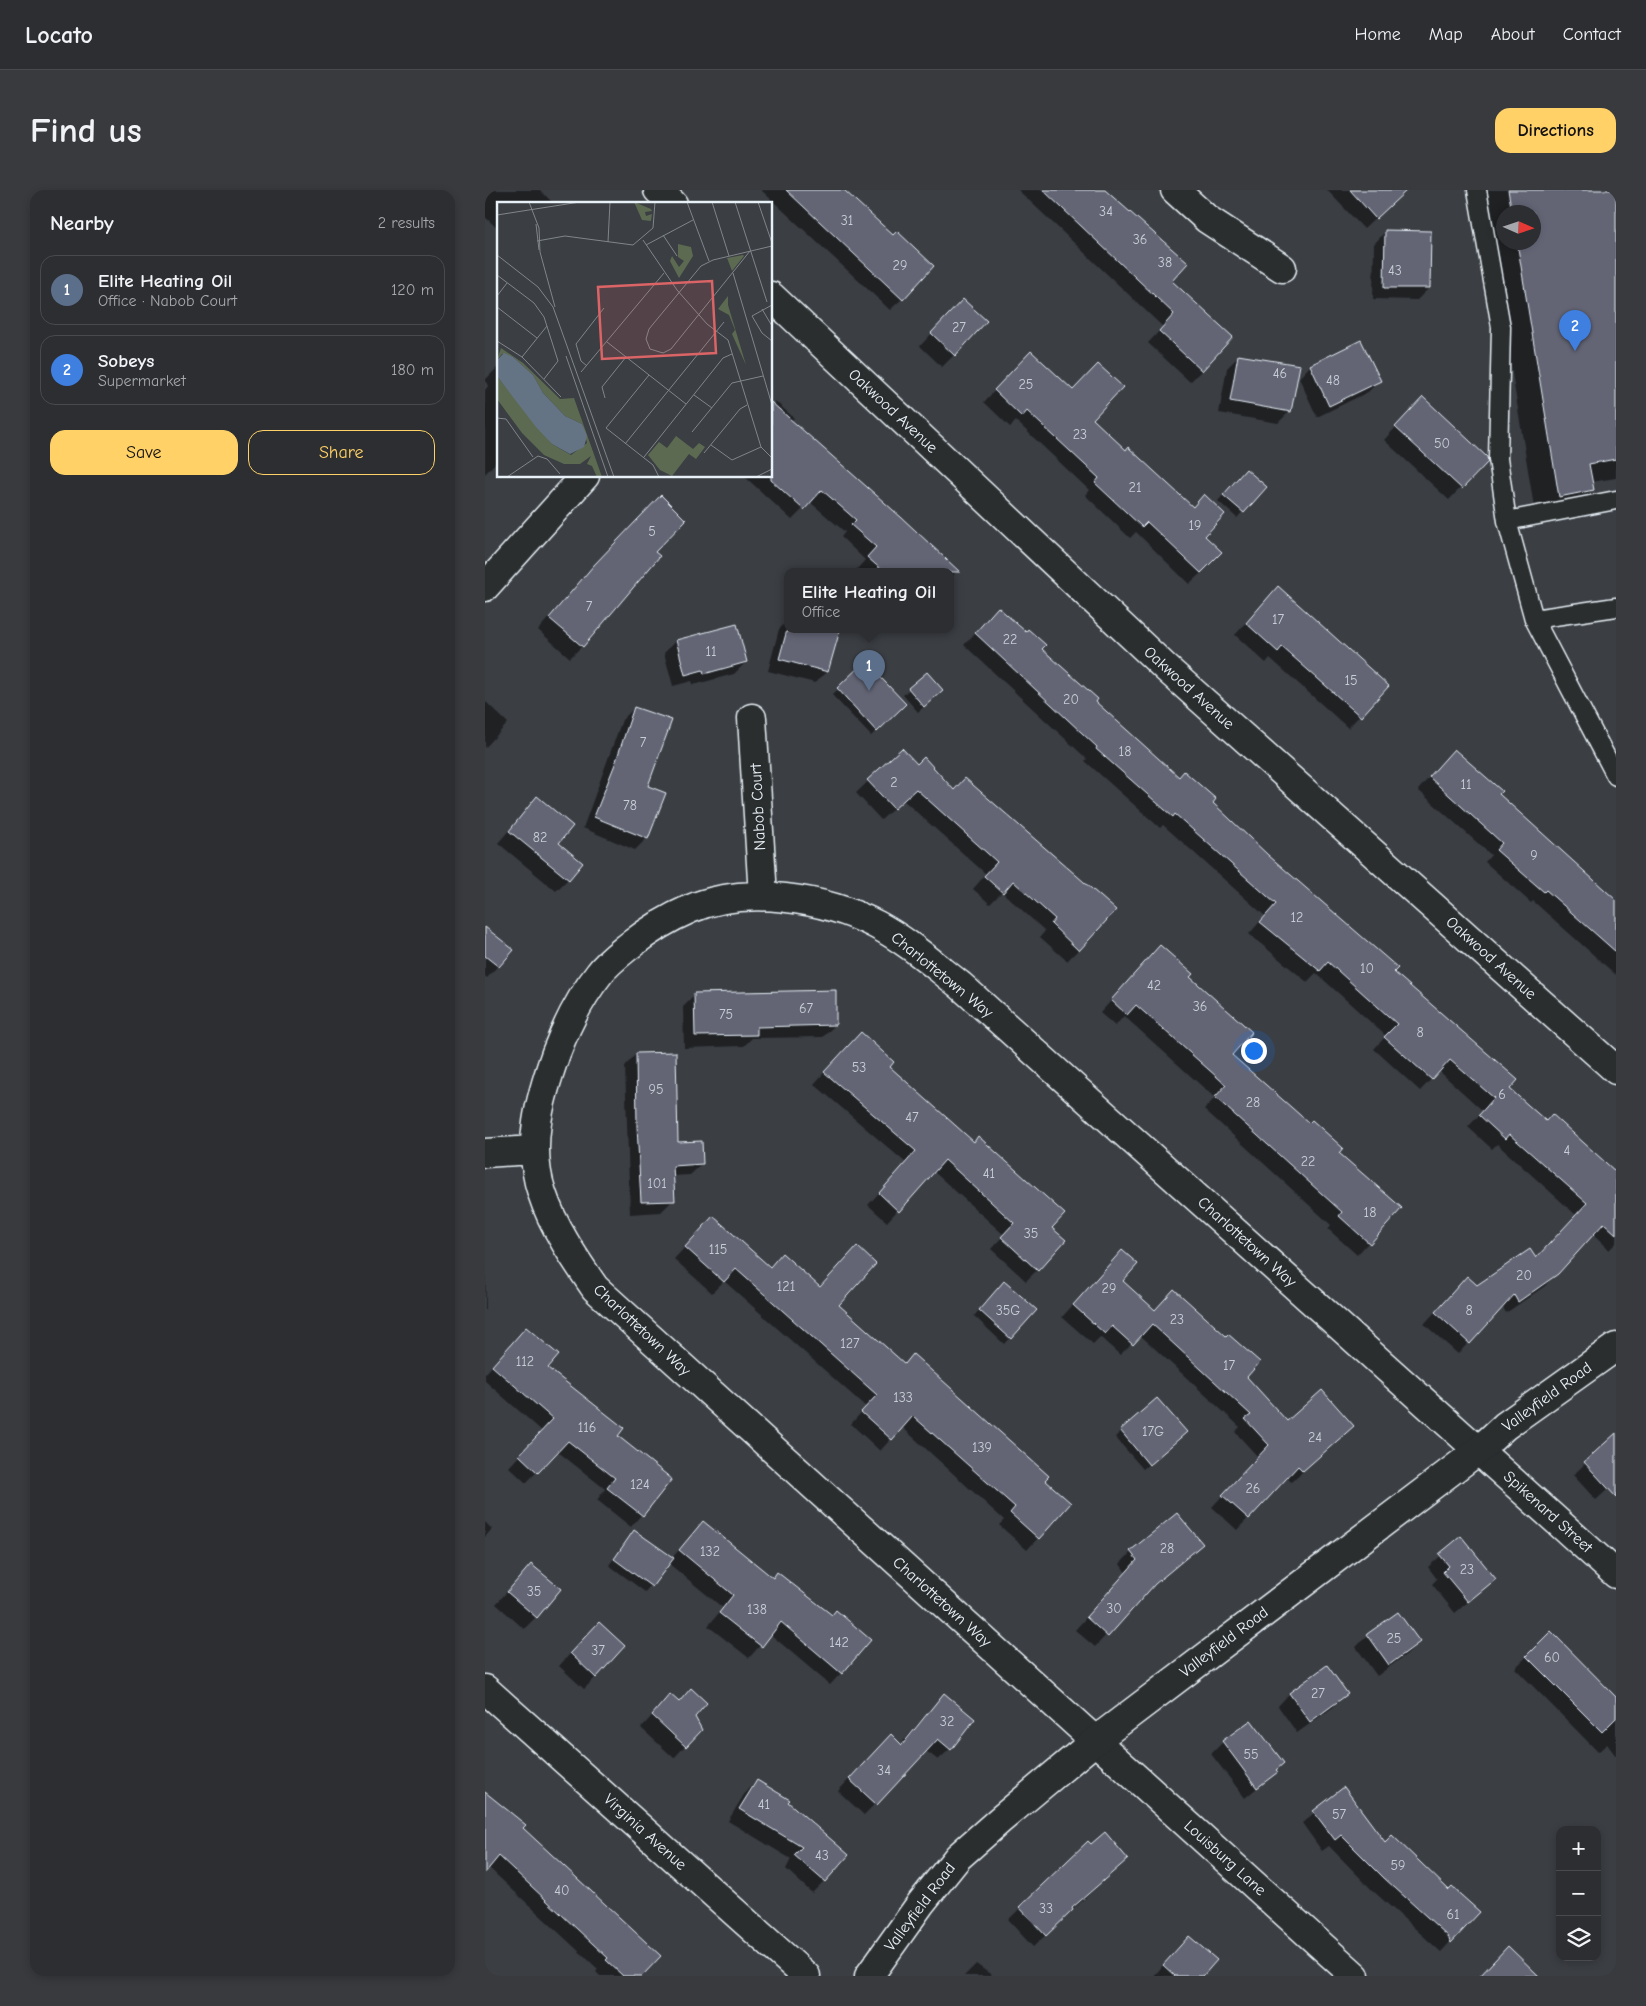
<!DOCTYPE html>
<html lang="en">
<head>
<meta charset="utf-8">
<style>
  :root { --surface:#2c2e32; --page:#383a3e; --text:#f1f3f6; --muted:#a6a8ac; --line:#484a4d; --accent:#ffd166 }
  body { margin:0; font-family:"Comic Neue",sans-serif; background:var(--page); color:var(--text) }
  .controls { position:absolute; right:15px; bottom:15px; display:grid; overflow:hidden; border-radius:10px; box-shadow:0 2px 8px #0003 }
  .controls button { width:45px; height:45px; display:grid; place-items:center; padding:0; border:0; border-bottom:1px solid var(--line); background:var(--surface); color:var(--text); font:25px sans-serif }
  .compass { position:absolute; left:1011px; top:15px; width:45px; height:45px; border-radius:50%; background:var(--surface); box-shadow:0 2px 8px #0003; rotate:93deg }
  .you { position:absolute; left:768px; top:860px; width:18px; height:18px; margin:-12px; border:4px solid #fff; border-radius:50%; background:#1a73e8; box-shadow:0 0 0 8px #1a73e833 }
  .badge { display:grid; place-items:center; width:32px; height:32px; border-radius:50%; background:var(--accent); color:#fff; font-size:16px; font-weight:700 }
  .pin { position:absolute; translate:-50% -41px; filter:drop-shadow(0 1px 2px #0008) }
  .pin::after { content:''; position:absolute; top:26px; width:18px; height:15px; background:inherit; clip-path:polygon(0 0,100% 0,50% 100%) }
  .popup { position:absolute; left:299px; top:378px; width:170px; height:65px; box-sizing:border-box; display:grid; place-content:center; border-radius:10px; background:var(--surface); filter:drop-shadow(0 1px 4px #0005); font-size:16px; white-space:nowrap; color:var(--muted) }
  .popup b { font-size:19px; color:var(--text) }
  .popup::after { content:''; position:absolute; left:50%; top:100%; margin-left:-10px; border:10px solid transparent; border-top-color:var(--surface) }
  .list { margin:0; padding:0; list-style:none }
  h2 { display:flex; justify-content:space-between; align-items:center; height:65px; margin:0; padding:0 20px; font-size:21px }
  h2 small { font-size:16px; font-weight:400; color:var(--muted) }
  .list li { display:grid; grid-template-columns:32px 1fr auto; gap:15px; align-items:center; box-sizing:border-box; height:70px; margin:0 10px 10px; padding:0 10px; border:1px solid var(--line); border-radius:15px }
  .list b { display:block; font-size:19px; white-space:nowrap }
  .list p { margin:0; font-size:16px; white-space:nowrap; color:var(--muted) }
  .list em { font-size:16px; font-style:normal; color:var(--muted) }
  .actions { display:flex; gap:10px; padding:15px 20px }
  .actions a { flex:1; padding:11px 0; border:1px solid var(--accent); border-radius:15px; text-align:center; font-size:18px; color:var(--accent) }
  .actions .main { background:var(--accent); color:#111 }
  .icon { flex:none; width:28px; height:28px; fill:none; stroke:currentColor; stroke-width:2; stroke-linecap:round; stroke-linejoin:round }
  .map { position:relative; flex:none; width:1131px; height:1786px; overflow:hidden; border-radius:15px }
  header { display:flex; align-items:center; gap:30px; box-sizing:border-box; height:70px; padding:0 25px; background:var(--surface); border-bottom:1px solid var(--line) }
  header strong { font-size:24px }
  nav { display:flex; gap:28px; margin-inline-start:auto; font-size:18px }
  .intro { display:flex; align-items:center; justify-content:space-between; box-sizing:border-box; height:120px; padding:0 30px }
  h1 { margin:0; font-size:35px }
  .button { padding:12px 22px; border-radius:15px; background:var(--accent); color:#111; font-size:18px; font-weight:700 }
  main { display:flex; gap:30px; padding:0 30px }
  aside { flex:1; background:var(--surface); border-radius:15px; box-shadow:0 2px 8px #0003 }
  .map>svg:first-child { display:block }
  .shadow { fill:#0007; fill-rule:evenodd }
  .building { fill:#646574; stroke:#e8f1f8 }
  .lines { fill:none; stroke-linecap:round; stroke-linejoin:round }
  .service-casing { stroke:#e8f1f8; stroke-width:21 }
  .minor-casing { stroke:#e8f1f8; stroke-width:31 }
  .tertiary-casing { stroke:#e8f1f8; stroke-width:31 }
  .service { stroke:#2a2d2e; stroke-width:18 }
  .minor { stroke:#2a2d2e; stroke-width:28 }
  .tertiary { stroke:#2a2d2e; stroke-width:28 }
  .labels { text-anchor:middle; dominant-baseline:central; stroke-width:4; stroke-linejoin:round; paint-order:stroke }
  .number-label { font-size:14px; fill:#c7ced7 }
  .street-label { font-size:16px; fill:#e8f1f8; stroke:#2a2d2e }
  .inset-road { fill:none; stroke:#80868b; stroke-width:1 }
  .view { fill:#db6466; fill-opacity:0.15; stroke:#db6466; stroke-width:2.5 }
  .inset-edge { fill:none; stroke:#e8f1f8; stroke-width:2.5 }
</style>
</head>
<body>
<header>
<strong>Locato</strong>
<nav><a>Home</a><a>Map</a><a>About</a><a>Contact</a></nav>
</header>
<div class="intro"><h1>Find us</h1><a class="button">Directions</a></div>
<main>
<aside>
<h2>Nearby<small>2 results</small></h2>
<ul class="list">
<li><span class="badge" style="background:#5c6f8a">1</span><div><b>Elite Heating Oil</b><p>Office · Nabob Court</p></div><em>120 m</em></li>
<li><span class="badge" style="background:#3f7fe0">2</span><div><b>Sobeys</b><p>Supermarket</p></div><em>180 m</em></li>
</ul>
<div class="actions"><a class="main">Save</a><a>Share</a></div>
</aside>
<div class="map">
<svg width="1131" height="1786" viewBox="0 0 1131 1786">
  <rect width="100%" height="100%" fill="#3b3e43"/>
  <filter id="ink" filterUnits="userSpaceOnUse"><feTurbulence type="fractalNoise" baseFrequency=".02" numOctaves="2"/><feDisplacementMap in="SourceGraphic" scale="10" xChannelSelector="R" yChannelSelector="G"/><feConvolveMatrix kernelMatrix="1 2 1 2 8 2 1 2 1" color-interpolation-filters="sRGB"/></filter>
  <g filter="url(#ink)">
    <path class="shadow" d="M0,0H55L69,14H14V40L0,27Z
      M276,0H356L417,109L405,120Z
      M533,0H619L685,91L717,180L705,192L663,153L678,137Z
      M842,0H920L879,39Z
      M997,0H1131V288L1106,292L1107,300L1084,323L1051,329ZM1018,22H1048V52H1018Z
      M900,42L944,98L932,110L888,109L889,54Z
      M467,122L469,165L457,177L435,156Z
      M876,152L894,191L883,202L832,227L814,188L825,176Z
      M754,166L805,221L793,233L734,223L742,178Z
      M535,174L606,229L641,261L718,346L716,383L704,394L651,342L645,348L600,305L604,300L531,231L525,237L499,212Z
      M14,176V269L0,284V200L3,196L0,190Z
      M290,211L309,228L306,231L472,381L465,389V382H375L372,379L380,370L356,347L360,342L325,312L307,330L259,286H286V215Z
      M926,221L1001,271L964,310L899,250Z
      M755,286L780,297L752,328L733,311Z
      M164,319L169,362L97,456L85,468L53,440L98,388Z
      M781,410L902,496L863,538L785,468L781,473L750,445Z
      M513,418L609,512L694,588L726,613L907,782L1024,899L1061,933L1131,983V1053L1124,1060L1107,1044L1060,1096L1021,1123L1017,1116L973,1164L939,1134L971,1099L992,1097L1051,1069L1091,1025L1012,954L1007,959L983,937L998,921L954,881L935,901L889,859L901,846L831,783L822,792L764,744L780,726L678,635L675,638L600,571L602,569L479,455Z
      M303,430V440H353L342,481L330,493L283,481L294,439Z
      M191,451L261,472L249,484L208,495L207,491L188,496L179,463Z
      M380,473L419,514L386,546L347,505Z
      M442,483L451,506L433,522L418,505Z
      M1,512L23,533L0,558V513Z
      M149,518L162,597V648L150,660L98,638L137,530Z
      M417,559L432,576L469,601L480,589L593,760L582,771L555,747L560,741L517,702L505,714L488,699L501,684L418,610L396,630L371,603Z
      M958,572L1131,712V785L1048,711L1046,713L1000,672L1006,665L933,600Z
      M52,608L72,654L83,689L71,701L13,653Z
      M0,738L27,760L2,788L0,786Z
      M664,769L703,787L745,865L915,1018L872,1065L843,1039L846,1035L719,919L730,908L639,826L630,836L615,823Z
      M210,805L350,835L338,847L267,848L259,856L199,858L198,817Z
      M365,854L565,1038L552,1080L541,1091L506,1059L519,1045L448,981L402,1032L383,1015L421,973L329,894Z
      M151,864L191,953L217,974L205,985L187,986L188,1010L176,1022L145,1024L140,876Z
      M228,1027L284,1078L334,1098L360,1069L353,1115L419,1175L584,1314L542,1360L514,1335L519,1330L417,1237L395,1261L366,1234L381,1217L239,1091L227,1103L189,1069Z
      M0,1059L1,1120H0Z
      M637,1061L636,1091L670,1121L760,1187L802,1233L856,1247L806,1292L802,1287L752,1340L727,1317L773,1267L750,1242L755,1237L655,1145L635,1165L615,1147L608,1154L577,1127Z
      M514,1098L550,1120L519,1154L489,1126Z
      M41,1138L61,1178L131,1246L185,1290L146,1337L112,1310L120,1299L72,1261L41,1293L24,1277L57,1241L0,1191V1184Z
      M672,1209L694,1248L658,1279L630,1247Z
      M1131,1245V1292L1111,1310L1088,1285Z
      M0,1332L7,1339L0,1347Z
      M218,1332L287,1389L356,1483L345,1495L285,1444L264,1468L223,1436L238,1418L183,1373L160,1402L124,1375L149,1341L187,1368Z
      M976,1348L1010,1389L970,1423L947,1394L952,1389L943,1377Z
      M716,1354L661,1402L610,1457L590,1440L641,1383L635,1374L646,1362Z
      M46,1375L51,1427L39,1439L11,1414Z
      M913,1423L934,1452L922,1464L892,1486L871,1457L883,1445Z
      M1066,1443L1131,1509V1566L1122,1554L1113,1562L1030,1478Z
      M102,1445L111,1487L99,1499L74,1476Z
      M842,1477L861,1504L850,1516L812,1543L793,1516L804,1504Z
      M459,1504L465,1559L453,1570L441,1561L379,1625L353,1601L394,1558L415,1555Z
      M193,1513L209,1526L200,1556L189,1568L156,1538L174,1518Z
      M738,1552L790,1580L791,1582L760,1608L726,1564Z
      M272,1591L302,1612L339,1691L327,1703L301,1679L306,1669L243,1631L260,1603Z
      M858,1599L967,1750L956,1762L887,1700L844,1656L837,1661L817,1633Z
      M0,1602L37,1638L155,1786H115L111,1782L113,1779L3,1677L0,1680Z
      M603,1652L629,1681L548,1757L523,1730Z
      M704,1748L716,1786H669L692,1759Z
      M491,1774L508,1786H479Z"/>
    <path class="building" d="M301,0H359L408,45L412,41L449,76L418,110Z
      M558,0H620L703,73L687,91L748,147L717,181L674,141L689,124Z
      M865,0H922L891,29Z
      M1023,0H1131V269L1104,274L1109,300L1074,307L1032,52H1048V22H1027Z
      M900,40L946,41L945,98H899Z
      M478,109L502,131L470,166L446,143Z
      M876,150L896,191L844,216L825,175Z
      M546,161L588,200L613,174L638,197L608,229L641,260L643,257L708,317L719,304L740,324L720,346L737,362L716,383L662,332L657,337L610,293L614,288L542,221L537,227L509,200Z
      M753,165L815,175L806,222L745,211Z
      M938,207L1002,267L1003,272L977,299L910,237Z
      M286,212L417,328L475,382H399L382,367L391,357L366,335L371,330L337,300L319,320L286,290Z
      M761,279L782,297L759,323L738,305Z
      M176,305L201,330L170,362L175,366L98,457L64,428L109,375Z
      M793,396L904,496L876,527L797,457L793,462L761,433Z
      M513,417L541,442L543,439L561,455L557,459L613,509L611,512L694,587L699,581L731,609L728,613L783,665L913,778L909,782L1033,890L1025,899L1061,931L1067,924L1131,982V1044L1119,1033L1073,1084L1033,1112L1029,1105L985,1154L950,1122L982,1086L992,1095L1045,1059L1051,1068L1102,1013L1024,944L1020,949L994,925L1009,908L965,870L947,890L899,847L912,834L843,772L835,781L775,732L791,714L690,624L688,627L611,559L612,557L490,443Z
      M252,434L262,472L219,484L218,480L200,485L191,450Z
      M302,440H355L343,482L294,469Z
      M380,471L421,514L392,542L352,498Z
      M442,482L458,500L439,517L423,498Z
      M149,517L187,530L163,596L181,603L163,649L109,627L130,574Z
      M417,558L432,574L439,567L469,600L480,588L631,720L594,761L566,734L570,729L528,691L518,703L499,686L512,672L431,599L409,619L382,590Z
      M969,559L1017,601L1014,604L1131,710V762L1061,700L1059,702L1011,660L1017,653L944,587Z
      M52,606L88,636L74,653L98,673L84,690L24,641Z
      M0,737L29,760L14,777L0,766Z
      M675,755L708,784L705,787L767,842L747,865L824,933L827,930L858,958L854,963L917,1018L885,1054L854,1026L857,1022L730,907L741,895L651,815L642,825L626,810Z
      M351,800V835L272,837V845L210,846L209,803Z
      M376,842L409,872L405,877L489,952L493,946L580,1024L567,1038L581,1050L553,1081L516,1047L529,1033L460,970L414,1022L394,1003L431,961L339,882Z
      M191,862L193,952L217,951L218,974L188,976L190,1011L156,1012L152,936L151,863Z
      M228,1026L285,1077L297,1063L335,1097L372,1056L391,1074L354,1115L420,1174L428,1164L564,1286L560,1290L586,1313L554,1349L525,1323L530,1317L428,1226L407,1250L376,1222L392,1205L251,1079L239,1092L200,1057Z
      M637,1060L653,1074L638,1091L670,1120L689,1099L741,1146L743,1144L775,1172L762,1187L802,1231L837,1200L869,1236L818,1281L813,1276L764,1329L737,1305L784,1255L760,1229L766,1225L667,1134L648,1155L627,1136L620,1144L588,1115Z
      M519,1091L552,1120L526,1149L494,1120Z
      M41,1137L74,1165L63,1178L139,1238L133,1246L187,1289L158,1326L122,1298L130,1288L83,1251L53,1283L34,1265L68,1229L7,1176Z
      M672,1208L702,1242L664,1275L635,1240Z
      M1131,1243V1307L1099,1272Z
      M692,1323L718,1354L670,1394L623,1447L601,1427L652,1370L645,1361Z
      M218,1331L288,1388L292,1382L347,1425L351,1420L386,1450L357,1484L296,1432L277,1457L234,1423L248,1405L194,1360Z
      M149,1340L189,1368L167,1397L129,1369Z
      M976,1346L1011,1389L983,1412L958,1382L964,1376L954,1364Z
      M46,1374L76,1399L52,1428L22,1402Z
      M913,1422L935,1452L904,1475L882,1444Z
      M114,1432L140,1456L111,1488L85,1463Z
      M1066,1441L1131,1507V1528L1117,1542L1041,1466Z
      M842,1475L863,1504L825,1532L804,1503Z
      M206,1498L222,1513L210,1527L217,1540L201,1557L167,1525L185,1504L194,1512Z
      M459,1503L490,1529L466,1560L453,1549L392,1615L364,1589L406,1544L417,1555Z
      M766,1530L799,1573L791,1580L793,1582L772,1598L737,1551Z
      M272,1590L305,1610L303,1612L364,1665L340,1692L309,1665L317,1657L254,1619Z
      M859,1597L900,1652L907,1645L964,1700L967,1697L995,1722L966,1753L963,1746L899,1688L856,1645L850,1650L828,1621Z
      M0,1602L41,1635L38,1638L176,1766L157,1786H138L121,1770L123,1768L14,1666L0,1683Z
      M620,1642L643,1669L587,1718L588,1720L561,1746L534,1717L603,1651L606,1654Z
      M704,1746L732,1770L718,1786H690L678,1775Z
      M1023,1756L1054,1786H995Z"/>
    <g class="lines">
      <g class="service-casing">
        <path id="service" d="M992,0L1016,137L1013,269L1022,331L1131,310
          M1022,331L1049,429L1131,586
          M1049,429L1131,417"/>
      </g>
      <g class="minor-casing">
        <path id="minor" d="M173,0L188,14
          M690,0L722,29L797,78
          M286,106L681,478L1131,880
          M0,397L100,286
          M267,528L278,706
          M0,963L48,960
          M0,1499L321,1786
          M870,1786L110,1098C90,1069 68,1037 57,1003C41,956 55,908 71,863C82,834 95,808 114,784C122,773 134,764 144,756C163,741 184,728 205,719C261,695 340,708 392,735C422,751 448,774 475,795L1131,1384"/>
      </g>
      <g class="tertiary-casing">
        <path id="tertiary" d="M384,1786L436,1713L473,1667L515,1630L611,1550L994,1260L1020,1236L1131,1157"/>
      </g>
      <use href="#service" class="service"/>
      <use href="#minor" class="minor"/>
      <use href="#tertiary" class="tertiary"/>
    </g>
  </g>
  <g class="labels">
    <g class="number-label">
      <text x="621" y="21">34</text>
      <text x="362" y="30">31</text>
      <text x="655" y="49">36</text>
      <text x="680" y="72">38</text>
      <text x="415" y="75">29</text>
      <text x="910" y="80">43</text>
      <text x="474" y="137">27</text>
      <text x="795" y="183">46</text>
      <text x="848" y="190">48</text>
      <text x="541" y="194">25</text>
      <text x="595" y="244">23</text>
      <text x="957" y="253">50</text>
      <text x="650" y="297">21</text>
      <text x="710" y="335">19</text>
      <text x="167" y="341">5</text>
      <text x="104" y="416">7</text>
      <text x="793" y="429">17</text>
      <text x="525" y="449">22</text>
      <text x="226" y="461">11</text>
      <text x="866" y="490">15</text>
      <text x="586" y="509">20</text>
      <text x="158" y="552">7</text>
      <text x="640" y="561">18</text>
      <text x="409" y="592">2</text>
      <text x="981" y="594">11</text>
      <text x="145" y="615">78</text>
      <text x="55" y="647">82</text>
      <text x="1049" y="665">9</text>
      <text x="812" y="727">12</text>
      <text x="882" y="778">10</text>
      <text x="669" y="795">42</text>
      <text x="715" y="816">36</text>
      <text x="321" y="818">67</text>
      <text x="241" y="824">75</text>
      <text x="935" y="842">8</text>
      <text x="374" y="877">53</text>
      <text x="171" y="899">95</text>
      <text x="1017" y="904">6</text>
      <text x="768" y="912">28</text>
      <text x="427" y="927">47</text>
      <text x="1082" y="960">4</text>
      <text x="823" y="971">22</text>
      <text x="504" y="983">41</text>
      <text x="172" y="993">101</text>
      <text x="885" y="1022">18</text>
      <text x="546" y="1043">35</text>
      <text x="233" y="1059">115</text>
      <text x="1039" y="1085">20</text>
      <text x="301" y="1096">121</text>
      <text x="624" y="1098">29</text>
      <text x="523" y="1120">35G</text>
      <text x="984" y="1120">8</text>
      <text x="692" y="1129">23</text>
      <text x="365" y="1153">127</text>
      <text x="40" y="1171">112</text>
      <text x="744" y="1175">17</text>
      <text x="418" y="1207">133</text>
      <text x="102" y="1237">116</text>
      <text x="668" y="1241">17G</text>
      <text x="830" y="1247">24</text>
      <text x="497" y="1257">139</text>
      <text x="155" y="1294">124</text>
      <text x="768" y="1298">26</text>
      <text x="682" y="1358">28</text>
      <text x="225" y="1361">132</text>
      <text x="982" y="1379">23</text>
      <text x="49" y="1401">35</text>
      <text x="629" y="1418">30</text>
      <text x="272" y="1419">138</text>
      <text x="909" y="1448">25</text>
      <text x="354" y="1452">142</text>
      <text x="113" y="1460">37</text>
      <text x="1067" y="1467">60</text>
      <text x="833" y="1503">27</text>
      <text x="462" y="1531">32</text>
      <text x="766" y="1564">55</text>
      <text x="399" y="1580">34</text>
      <text x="279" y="1614">41</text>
      <text x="854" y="1624">57</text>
      <text x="337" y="1665">43</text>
      <text x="913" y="1675">59</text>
      <text x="77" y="1700">40</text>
      <text x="561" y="1718">33</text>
      <text x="968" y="1724">61</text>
    </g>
    <g class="street-label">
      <text transform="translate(408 221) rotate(43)">Oakwood Avenue</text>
      <text transform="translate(704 498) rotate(42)">Oakwood Avenue</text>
      <text transform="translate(273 617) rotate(-93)">Nabob Court</text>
      <text transform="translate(1006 768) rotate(42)">Oakwood Avenue</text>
      <text transform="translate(457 785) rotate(39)">Charlottetown Way</text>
      <text transform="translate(762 1052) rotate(42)">Charlottetown Way</text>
      <text transform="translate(157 1140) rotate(43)">Charlottetown Way</text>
      <text transform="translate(1062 1207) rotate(-36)">Valleyfield Road</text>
      <text transform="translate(1063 1322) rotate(42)">Spikenard Street</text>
      <text transform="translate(457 1412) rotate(42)">Charlottetown Way</text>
      <text transform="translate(739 1452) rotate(-37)">Valleyfield Road</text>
      <text transform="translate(160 1642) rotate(42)">Virginia Avenue</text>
      <text transform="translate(740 1668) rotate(42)">Louisburg Lane</text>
      <text transform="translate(435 1717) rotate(-53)">Valleyfield Road</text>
    </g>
  </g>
  <g transform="translate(12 12)">
    <rect width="275" height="275" fill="#3b3e43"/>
    <path d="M137,0L154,7L155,9L148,10L149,14L155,12L154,19L145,18ZM181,42L194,45L196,54L182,76L173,59L175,54L182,65L187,59L181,55ZM246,53L247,54L235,69L230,56ZM231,94V103L249,163L235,132L238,128L232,113L221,107ZM4,146L26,161L63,197L77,196L105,275H100L95,264L90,262L94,254L83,262H67L47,253L25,231L0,197V174L55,242L74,253L90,241L85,222L68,214L46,191L36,173L16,155L5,152L0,158ZM179,234L196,247L202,241L208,245L199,257L192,252L175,274L163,268L151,253L162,240L170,246Z" fill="#5c6a52"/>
    <path d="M7,151L16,155L36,173L46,191L68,214L85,222L90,234L87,245L73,252L55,242L39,225L0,174V158Z" fill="#647484"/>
    <path class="inset-road" d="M32,0L42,26L43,50M190,0L212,59M215,0L232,54M238,0L270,100M261,0L275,41M0,13L83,0M39,22L42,48M166,33L180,54M146,38L180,88L210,122L231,138L264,245L275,256M40,39L68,34L136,43L156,26L158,0M111,40L113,0M149,43L196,18M253,49L174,147L166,151L153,147L149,137L152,127L204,64L216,58L275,44M43,50L58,105M0,53L41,85L56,105L117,275M236,71L275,203M0,73L37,101L47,115L61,159L47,177M0,94L10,81M275,103L255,114L265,131L275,139M0,105L40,136M265,107L275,124M0,139L25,155L64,195M110,140L189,202M69,154L111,275M25,155L50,124M90,164L84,159L79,142L107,106M84,170L167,71M152,173L109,226L156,263L162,275M197,193L215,206M108,196L105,185L129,155M0,216L9,217L36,255M195,230L235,181L266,174M128,242L227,120M214,243L235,258L264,245M207,251L243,207L250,203M147,255L226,156L235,152M10,275L41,254L50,257L63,272M259,275L275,267"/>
    <path class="view" d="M215,79L219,151L105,157L101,85Z"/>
    <rect width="275" height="275" class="inset-edge"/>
  </g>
</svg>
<div class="controls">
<button>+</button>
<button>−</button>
<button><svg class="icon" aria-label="layers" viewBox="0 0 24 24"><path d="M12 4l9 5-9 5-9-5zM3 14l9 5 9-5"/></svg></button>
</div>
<svg class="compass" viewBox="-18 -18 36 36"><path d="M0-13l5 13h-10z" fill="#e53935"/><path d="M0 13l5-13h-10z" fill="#a6a8ac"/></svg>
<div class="you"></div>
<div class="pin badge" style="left:384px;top:501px;background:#5c6f8a">1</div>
<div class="popup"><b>Elite Heating Oil</b>Office</div>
<div class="pin badge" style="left:1090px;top:161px;background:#3f7fe0">2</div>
</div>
</main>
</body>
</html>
